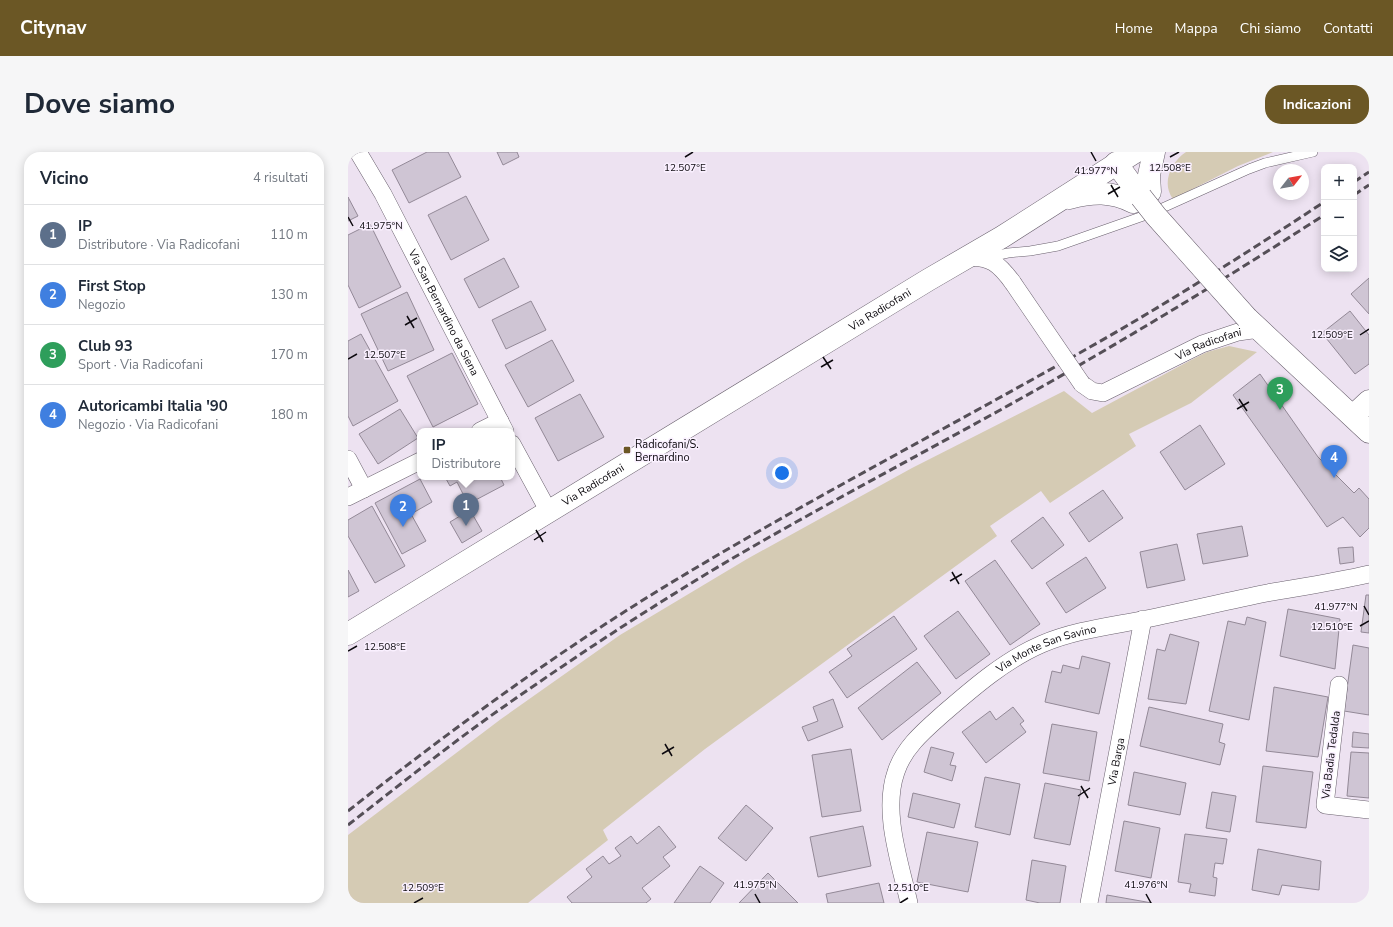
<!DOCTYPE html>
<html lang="it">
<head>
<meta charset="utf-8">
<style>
  :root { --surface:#fff; --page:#f6f6f7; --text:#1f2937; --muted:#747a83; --line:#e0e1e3; --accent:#6b5725 }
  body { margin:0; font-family:"Nunito Sans",sans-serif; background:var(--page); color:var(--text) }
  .controls { position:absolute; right:12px; top:12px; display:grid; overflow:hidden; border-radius:8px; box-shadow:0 2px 10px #0003 }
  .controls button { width:36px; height:36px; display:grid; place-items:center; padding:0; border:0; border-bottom:1px solid var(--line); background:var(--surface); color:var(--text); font:20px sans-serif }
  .compass { position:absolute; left:925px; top:12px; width:36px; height:36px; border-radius:50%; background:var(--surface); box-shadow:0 2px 10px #0003; rotate:59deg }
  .you { position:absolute; left:434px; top:321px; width:14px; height:14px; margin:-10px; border:3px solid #fff; border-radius:50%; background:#1a73e8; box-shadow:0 0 0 6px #1a73e833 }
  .badge { display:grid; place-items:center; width:26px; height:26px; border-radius:50%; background:var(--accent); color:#fff; font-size:13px; font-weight:700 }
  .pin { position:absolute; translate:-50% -33px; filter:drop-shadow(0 1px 2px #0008) }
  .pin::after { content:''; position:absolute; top:21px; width:14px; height:12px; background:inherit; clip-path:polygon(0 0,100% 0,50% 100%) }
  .popup { position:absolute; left:69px; top:276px; width:98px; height:52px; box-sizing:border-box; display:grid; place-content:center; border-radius:8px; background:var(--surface); filter:drop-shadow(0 1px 3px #0005); font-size:13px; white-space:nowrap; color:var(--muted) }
  .popup b { font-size:15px; color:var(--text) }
  .popup::after { content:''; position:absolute; left:50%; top:100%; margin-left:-8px; border:8px solid transparent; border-top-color:var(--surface) }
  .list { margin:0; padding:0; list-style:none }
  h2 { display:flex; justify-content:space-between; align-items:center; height:52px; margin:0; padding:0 16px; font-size:17px }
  h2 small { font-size:13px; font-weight:400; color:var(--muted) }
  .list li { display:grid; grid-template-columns:26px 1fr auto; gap:12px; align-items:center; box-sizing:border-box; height:60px; padding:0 16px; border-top:1px solid var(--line) }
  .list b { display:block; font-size:15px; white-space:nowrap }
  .list p { margin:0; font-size:13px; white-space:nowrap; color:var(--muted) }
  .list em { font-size:13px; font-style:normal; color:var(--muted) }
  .icon { flex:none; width:22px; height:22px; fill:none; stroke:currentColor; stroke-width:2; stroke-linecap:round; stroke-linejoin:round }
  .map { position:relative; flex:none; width:1021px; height:751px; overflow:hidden; border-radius:16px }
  header { display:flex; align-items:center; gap:24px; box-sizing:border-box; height:56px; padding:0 20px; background:var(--accent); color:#fff }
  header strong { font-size:19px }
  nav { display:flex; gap:22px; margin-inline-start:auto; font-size:14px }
  .intro { display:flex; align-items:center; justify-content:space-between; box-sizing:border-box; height:96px; padding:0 24px }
  h1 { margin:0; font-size:28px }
  .button { padding:10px 18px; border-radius:16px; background:var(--accent); color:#fff; font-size:14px; font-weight:700 }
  main { display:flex; gap:24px; padding:0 24px }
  aside { flex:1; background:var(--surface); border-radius:16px; box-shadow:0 2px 10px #0003 }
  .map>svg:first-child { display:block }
  .green { fill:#d5cbb4 }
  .building { fill:#cfc5d4; stroke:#938997 }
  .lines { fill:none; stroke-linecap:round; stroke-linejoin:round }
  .service-casing { stroke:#6a616e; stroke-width:10 }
  .minor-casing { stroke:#6a616e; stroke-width:18 }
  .tertiary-casing { stroke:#6a616e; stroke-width:23 }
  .service { stroke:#fff; stroke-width:9 }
  .minor { stroke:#fff; stroke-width:17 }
  .tertiary { stroke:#fff; stroke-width:22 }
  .rail { stroke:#554f57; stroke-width:3; stroke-dasharray:8 4; stroke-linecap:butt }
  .minor-bridge-casing { stroke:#6a616e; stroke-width:18; stroke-linecap:butt }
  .tertiary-bridge-casing { stroke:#6a616e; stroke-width:23; stroke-linecap:butt }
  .minor-bridge { stroke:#fff; stroke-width:17 }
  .tertiary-bridge { stroke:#fff; stroke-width:22 }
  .ticks { fill:none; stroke:#0d0a0f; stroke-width:1.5 }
  .poi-dot { fill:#6b5725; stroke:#faf0ff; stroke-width:1.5 }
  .labels { text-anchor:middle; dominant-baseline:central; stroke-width:3; stroke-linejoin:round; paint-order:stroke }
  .street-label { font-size:11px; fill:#0d0a0f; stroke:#faf0ff }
  .poi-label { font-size:11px; fill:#0d0a0f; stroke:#faf0ff; text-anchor:start }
  .ticks-label { font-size:10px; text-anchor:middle; fill:#0d0a0f; stroke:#faf0ff; stroke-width:3; stroke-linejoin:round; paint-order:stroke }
</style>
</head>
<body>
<header>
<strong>Citynav</strong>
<nav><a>Home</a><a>Mappa</a><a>Chi siamo</a><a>Contatti</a></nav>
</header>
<div class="intro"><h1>Dove siamo</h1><a class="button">Indicazioni</a></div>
<main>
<aside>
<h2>Vicino<small>4 risultati</small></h2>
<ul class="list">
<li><span class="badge" style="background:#5c6f8a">1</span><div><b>IP</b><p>Distributore · Via Radicofani</p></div><em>110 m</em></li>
<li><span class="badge" style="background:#3f7fe0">2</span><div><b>First Stop</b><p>Negozio</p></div><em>130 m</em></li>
<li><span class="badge" style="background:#2e9e5b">3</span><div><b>Club 93</b><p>Sport · Via Radicofani</p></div><em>170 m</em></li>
<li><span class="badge" style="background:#3f7fe0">4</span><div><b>Autoricambi Italia '90</b><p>Negozio · Via Radicofani</p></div><em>180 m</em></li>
</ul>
</aside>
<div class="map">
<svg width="1021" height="751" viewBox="0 0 1021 751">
  <rect width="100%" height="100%" fill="#ede2f1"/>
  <path class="green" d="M838,0H925L890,14L825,47C813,31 823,10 838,0Z
    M881,194L909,200L843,251L781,282L788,294L702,351L693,339L642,374L649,384L357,597L255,678L260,688L180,751H0V683L153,567L272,483L399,407L564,316L716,239L744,261L843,208L859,200Z"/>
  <path class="building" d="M79,0H100L113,25L61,51L44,18Z
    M149,0H169L171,5L155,13Z
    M118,44L141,88L103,108L80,63Z
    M0,45L10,64L0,69Z
    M22,72L53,135L11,156L0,133V83Z
    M156,106L171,135L131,156L116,127Z
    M1021,126V162L1003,142Z
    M59,140L86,198L40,219L13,162Z
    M183,149L198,178L158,197L144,168Z
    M1002,159L1021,183V212L1007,222L974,181Z
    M13,182L50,249L5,274L0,264V189Z
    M204,188L226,229L180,255L157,213Z
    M104,201L130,252L85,275L59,224Z
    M912,222L970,305L1006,341L1011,336L1021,347V376L1012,385L995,365L979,375L885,243Z
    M232,242L256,285L210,309L187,266Z
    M52,257L70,286L30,312L11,282Z
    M852,273L877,312L837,338L812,300Z
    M97,325H152L156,333L120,352L109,330L102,334Z
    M72,327L84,350L63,362L78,389L54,402L27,351Z
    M755,338L775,366L741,390L721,361Z
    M24,354L57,414L27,431L0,384V368Z
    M122,358L134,379L114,391L102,370Z
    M695,365L716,393L684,417L663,389Z
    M894,374L900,404L855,412L849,382Z
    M829,392L837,428L799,436L792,400Z
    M1005,395L1006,410L992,412L990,396Z
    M738,405L758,436L718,461L698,431Z
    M647,408L692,472L662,493L617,429Z
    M0,418L11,439L0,445Z
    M1018,443H1021V481L1013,480Z
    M940,457L992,467L987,517L932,504Z
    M610,459L642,502L608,527L576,484Z
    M546,464L569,497L499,546L481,520L504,504L499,497Z
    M899,465L918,470L901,568L861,559L880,469L897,473Z
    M822,482L851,490L838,552L800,547L809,497L817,499Z
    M1005,493L1021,496V563L996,559Z
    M734,504L762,511L751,562L697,550L704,519L713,521L715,513L731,517Z
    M569,510L593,541L534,588L510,556Z
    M926,535L980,545L970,605L918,599Z
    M485,547L495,575L460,589L454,575L470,569L465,555Z
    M665,555L676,569L672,572L678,580L638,611L614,580L642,559L648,568Z
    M801,555L875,572L871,590L877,592L872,613L792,594Z
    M704,572L749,580L741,629L695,621Z
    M1005,580L1021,582V596L1004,595Z
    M583,595L606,601L602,613L608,614L604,629L576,620Z
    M503,597L513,659L474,665L464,603Z
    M1003,600L1021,601V646L999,644Z
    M915,614L965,620L958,676L908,670Z
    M786,620L838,631L832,663L780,653Z
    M637,625L672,632L662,683L627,675Z
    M697,631L733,638L722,693L686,686Z
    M864,640L888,644L882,680L858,676Z
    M565,641L612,652L606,676L560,665Z
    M398,653L425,676L398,709L370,686Z
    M776,669L812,676L803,726L767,719Z
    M311,674L328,695L315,705L322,714L294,736L303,747L298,751H224L219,745L244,725L238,717L255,704L261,712L273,704L267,696L283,684L289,692Z
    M515,674L523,714L470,725L462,685Z
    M579,680L630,690L620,740L569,730Z
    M837,682L879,687L875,712L867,711L865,725L869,726L867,744L841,740L843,732L830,730Z
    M910,697L973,709L971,738L934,733L931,743L904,738Z
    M684,708L718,714L712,751H692L678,748Z
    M352,714L376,731L362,751H326Z
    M420,721L450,751H391Z
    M531,731L536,751H480L478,742Z
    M759,743L804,751H758Z"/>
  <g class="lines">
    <g class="service-casing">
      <path id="service" d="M637,106L660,101L682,99L710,94L801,62L901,17L917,11L965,0"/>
    </g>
    <g class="minor-casing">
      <g id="minor">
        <path id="s1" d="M10,0L35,42L157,279"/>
        <path d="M618,106C642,103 652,113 665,131"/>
        <path id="s2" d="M734,232L744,239L755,241L854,192L890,180L911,177"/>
        <path d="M132,279L152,269"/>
        <path d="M164,292L201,360"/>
        <path d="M0,307L16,337"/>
        <path d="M0,345L72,309"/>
        <path d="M991,533L977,653L1021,658"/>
        <path id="s3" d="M561,751C552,710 534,660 548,620C556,595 577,578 596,561C626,535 657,508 694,492C727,478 763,474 798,467C838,459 879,449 919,441C953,435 987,430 1021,422"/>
        <path id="s4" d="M741,751L795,467"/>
      </g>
    </g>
    <g class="tertiary-casing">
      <g id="tertiary">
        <path d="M768,11L793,45"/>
        <path d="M802,40L801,23L806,0"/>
        <path d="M721,46C745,40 763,39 785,50"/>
        <path d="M899,166L1021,280"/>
        <path d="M1005,264L1021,249"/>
        <path id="s5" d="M0,482L580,128L654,85L787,0"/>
      </g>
    </g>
    <use href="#service" class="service"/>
    <use href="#minor" class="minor"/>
    <use href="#tertiary" class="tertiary"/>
    <path class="rail" d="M1006,30L1021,20
      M1006,43L1021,33
      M0,659C103,578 209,500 321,432C468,343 621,265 770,179C840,138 908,95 976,50
      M0,673C53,632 106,589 161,551C234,500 309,451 385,406C490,345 598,289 704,229C796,176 887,121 976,63"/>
    <g class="minor-bridge-casing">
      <path id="minor-bridge" d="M665,131L734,232"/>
    </g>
    <g class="tertiary-bridge-casing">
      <path id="tertiary-bridge" d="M793,45L808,64L899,166"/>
    </g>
    <use href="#minor-bridge" class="minor-bridge"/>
    <use href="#tertiary-bridge" class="tertiary-bridge"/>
  </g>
  <path class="ticks" d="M743,0L748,9M337,5L345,0M822,5L831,0M763,33L770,45M760,42L772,35M0,65L5,74M59,164L66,176M57,173L69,166M1012,183L1021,177M475,205L483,217M0,207L9,202M473,215L485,208M891,247L899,259M889,257L901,250M188,378L195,390M186,388L198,380M604,420L611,432M602,429L614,422M1016,454L1021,463M1012,474L1021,469M0,499L9,494M317,592L324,604M314,602L326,595M733,634L740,646M730,644L742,636M407,742L412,751M798,742L803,751M66,751L75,746M552,751L560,746"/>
  <rect class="poi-dot" x="275" y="294" width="8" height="8" rx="2"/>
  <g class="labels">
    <g class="street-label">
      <text stroke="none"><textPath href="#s5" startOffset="623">Via Radicofani</textPath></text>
      <text stroke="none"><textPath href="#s1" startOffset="182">Via San Bernardino da Siena</textPath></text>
      <text stroke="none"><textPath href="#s2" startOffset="140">Via Radicofani</textPath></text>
      <text stroke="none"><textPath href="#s5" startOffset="287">Via Radicofani</textPath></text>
      <text stroke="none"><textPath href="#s3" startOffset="333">Via Monte San Savino</textPath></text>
      <text transform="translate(983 603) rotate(-83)">Via Badia Tedalda</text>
      <text stroke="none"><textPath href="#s4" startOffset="144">Via Barga</textPath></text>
    </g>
    <g class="poi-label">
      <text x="287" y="292">Radicofani/S.<tspan x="287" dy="13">Bernardino</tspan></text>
    </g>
  </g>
  <g class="ticks-label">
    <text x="822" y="19">12.508°E</text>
    <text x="337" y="19">12.507°E</text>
    <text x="748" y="22">41.977°N</text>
    <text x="33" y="77">41.975°N</text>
    <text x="984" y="186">12.509°E</text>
    <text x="37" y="206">12.507°E</text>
    <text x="988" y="458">41.977°N</text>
    <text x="984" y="478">12.510°E</text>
    <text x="37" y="498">12.508°E</text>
    <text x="407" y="736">41.975°N</text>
    <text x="798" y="736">41.976°N</text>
    <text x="75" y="739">12.509°E</text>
    <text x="560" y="739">12.510°E</text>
  </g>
</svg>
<div class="controls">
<button>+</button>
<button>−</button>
<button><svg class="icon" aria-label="layers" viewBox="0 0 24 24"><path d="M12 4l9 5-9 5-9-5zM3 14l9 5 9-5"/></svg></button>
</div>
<svg class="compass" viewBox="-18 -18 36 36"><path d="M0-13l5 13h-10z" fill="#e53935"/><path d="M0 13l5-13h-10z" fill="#747a83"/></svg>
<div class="you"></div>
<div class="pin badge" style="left:118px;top:374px;background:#5c6f8a">1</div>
<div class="popup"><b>IP</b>Distributore</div>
<div class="pin badge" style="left:55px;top:375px;background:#3f7fe0">2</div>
<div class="pin badge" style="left:932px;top:258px;background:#2e9e5b">3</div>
<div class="pin badge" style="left:986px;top:326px;background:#3f7fe0">4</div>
</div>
</main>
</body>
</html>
